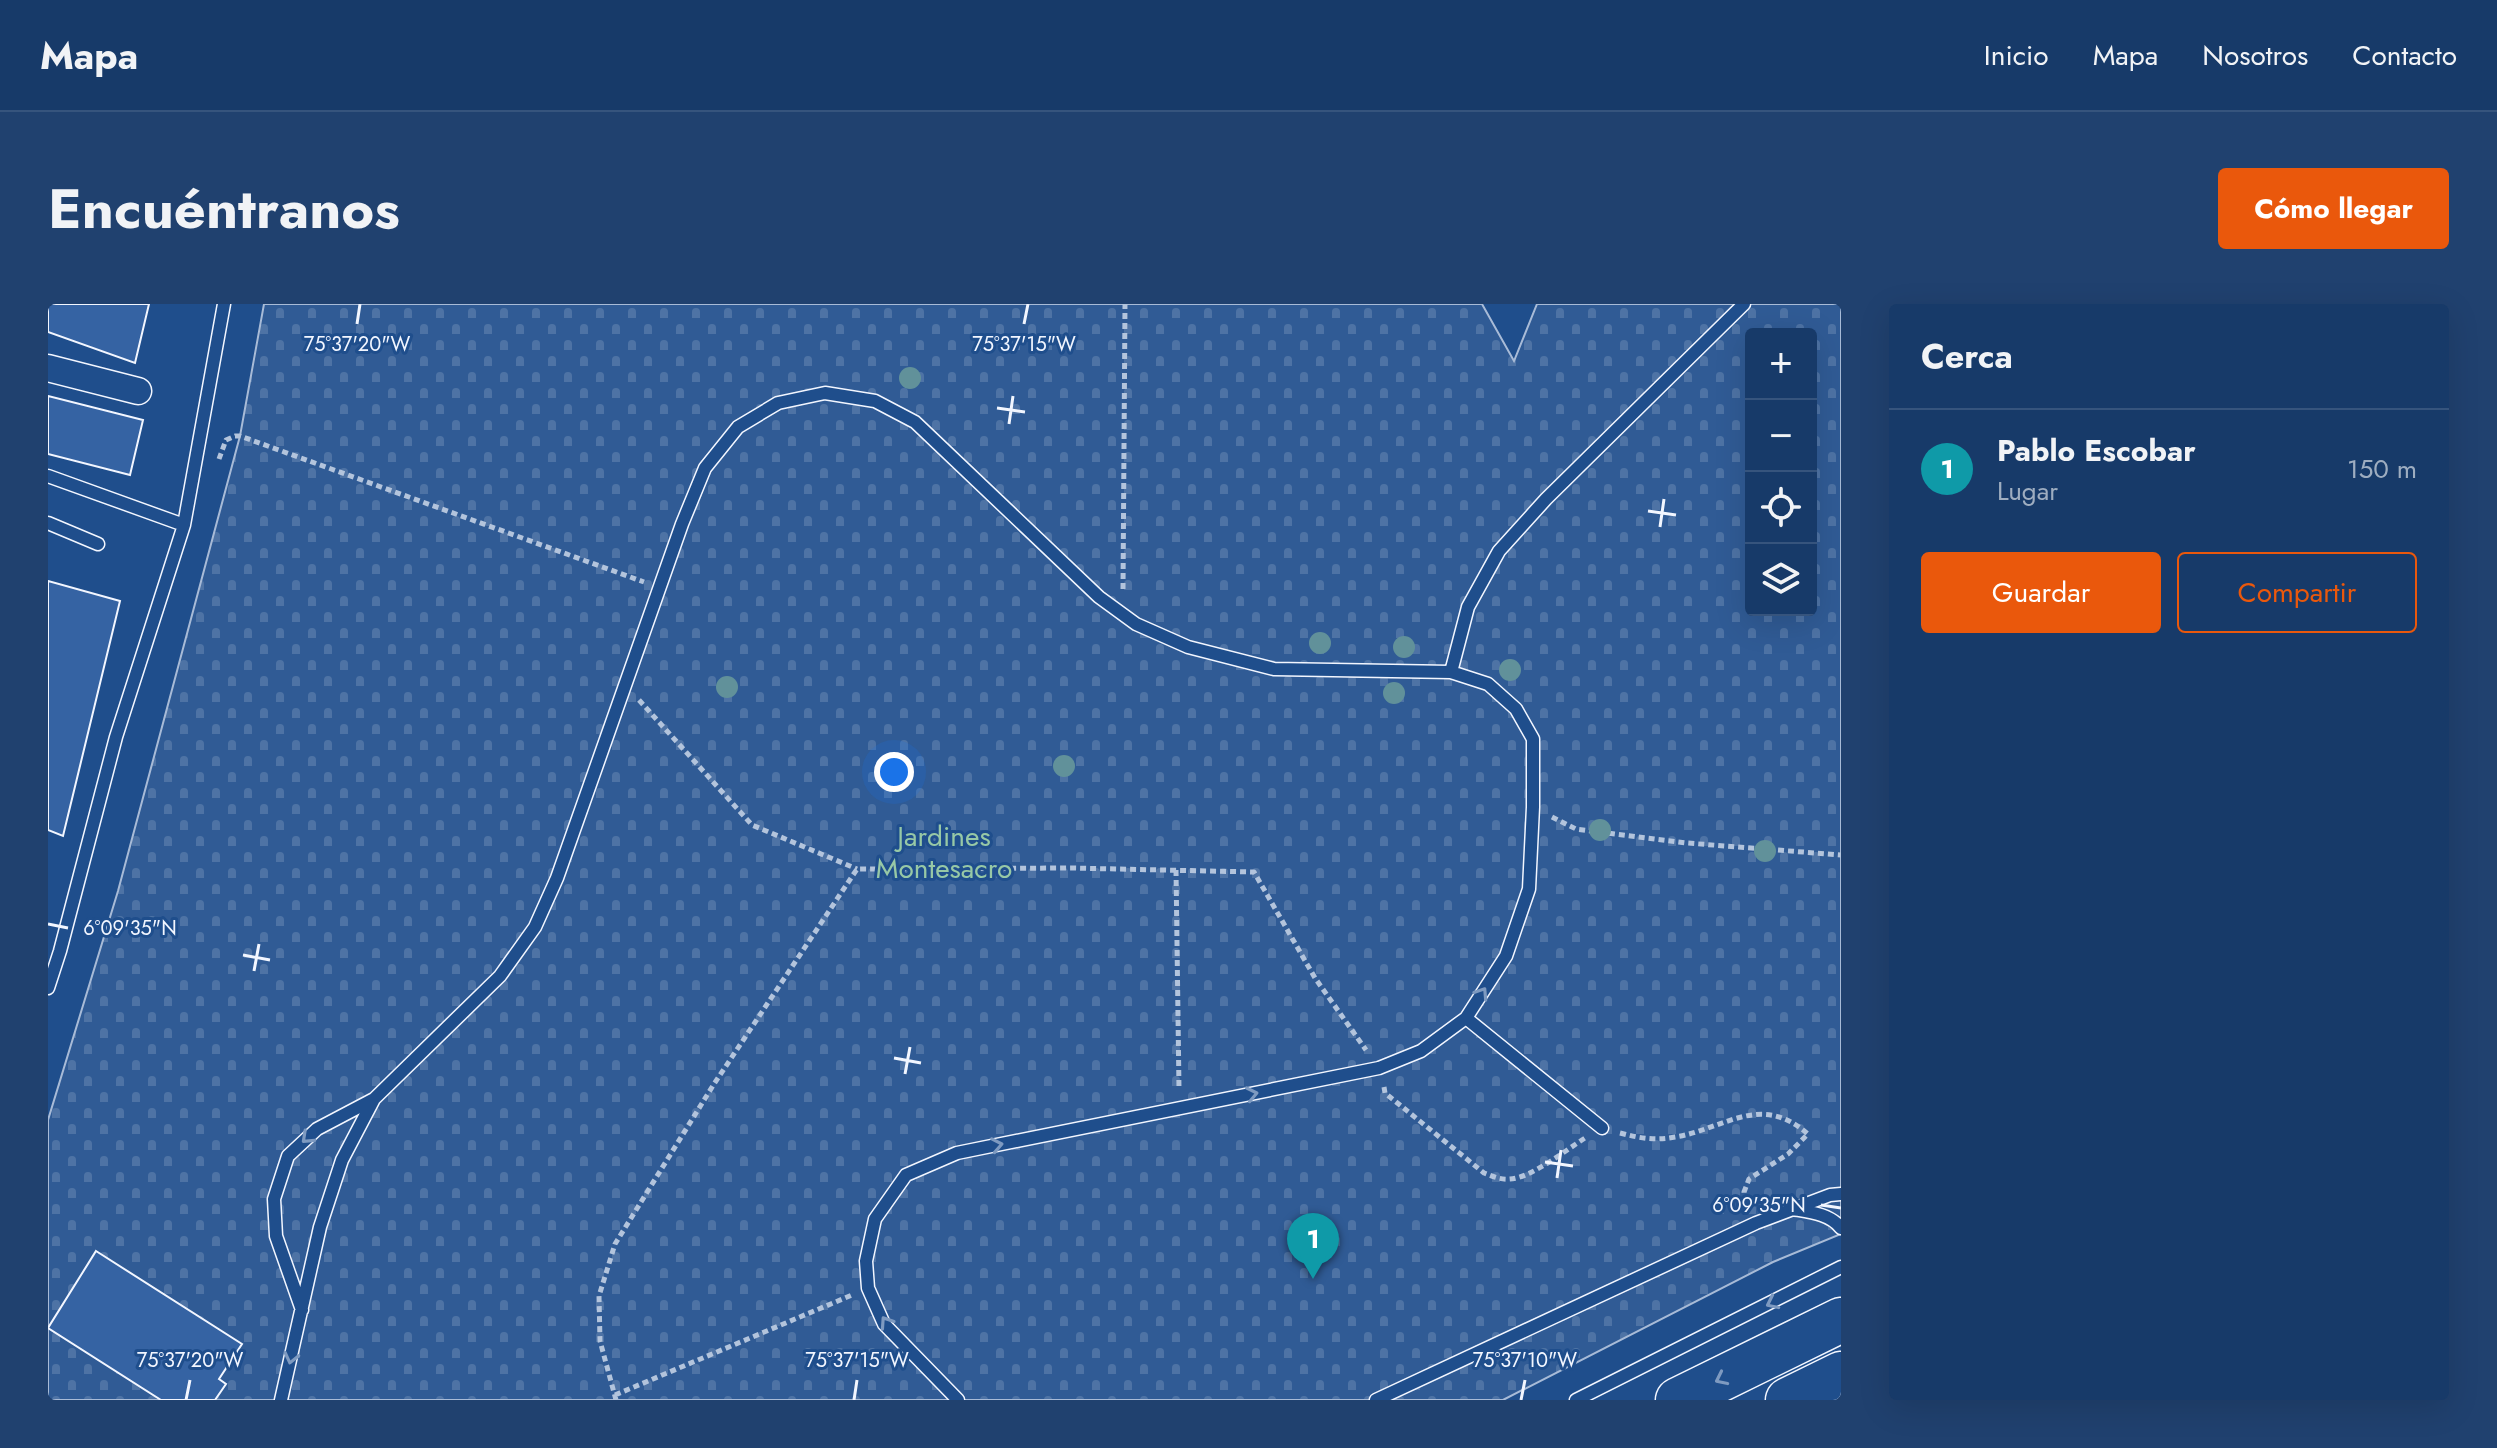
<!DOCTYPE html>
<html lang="es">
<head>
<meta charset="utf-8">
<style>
  :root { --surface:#173a69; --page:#20416f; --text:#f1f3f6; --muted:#9eadc0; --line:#36547d; --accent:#ea580c }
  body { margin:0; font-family:Jost,sans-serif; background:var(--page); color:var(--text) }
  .controls { position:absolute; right:24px; top:24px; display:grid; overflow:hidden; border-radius:8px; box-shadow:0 8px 32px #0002 }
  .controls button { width:72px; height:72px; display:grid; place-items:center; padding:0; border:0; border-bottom:2px solid var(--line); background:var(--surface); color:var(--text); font:40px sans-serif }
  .you { position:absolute; left:846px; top:468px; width:28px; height:28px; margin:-20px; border:6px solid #fff; border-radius:50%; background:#1a73e8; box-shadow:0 0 0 12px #1a73e833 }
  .badge { display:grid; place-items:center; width:52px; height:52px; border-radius:50%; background:var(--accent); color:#fff; font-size:26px; font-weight:700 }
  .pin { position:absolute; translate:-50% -66px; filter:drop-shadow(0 2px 4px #0008) }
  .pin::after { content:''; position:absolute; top:42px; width:28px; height:24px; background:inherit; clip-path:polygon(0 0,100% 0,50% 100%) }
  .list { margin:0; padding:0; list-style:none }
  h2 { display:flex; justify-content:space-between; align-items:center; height:104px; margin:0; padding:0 32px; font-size:34px }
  h2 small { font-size:26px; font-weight:400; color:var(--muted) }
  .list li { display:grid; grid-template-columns:52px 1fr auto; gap:24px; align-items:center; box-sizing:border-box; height:120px; padding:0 32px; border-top:2px solid var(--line) }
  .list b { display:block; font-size:30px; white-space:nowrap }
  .list p { margin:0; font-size:26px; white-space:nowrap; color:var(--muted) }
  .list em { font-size:26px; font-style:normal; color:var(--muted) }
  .actions { display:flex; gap:16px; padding:24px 32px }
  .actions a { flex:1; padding:18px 0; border:2px solid var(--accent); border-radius:8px; text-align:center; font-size:28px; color:var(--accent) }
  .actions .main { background:var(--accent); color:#fff }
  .icon { flex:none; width:44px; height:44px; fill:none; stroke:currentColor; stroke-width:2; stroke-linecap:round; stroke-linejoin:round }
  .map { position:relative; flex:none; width:1793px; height:1096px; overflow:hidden; border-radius:8px }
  header { display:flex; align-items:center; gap:48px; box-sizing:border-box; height:112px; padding:0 40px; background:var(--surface); border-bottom:2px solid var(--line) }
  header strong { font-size:38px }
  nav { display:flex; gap:44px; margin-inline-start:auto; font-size:28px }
  .intro { display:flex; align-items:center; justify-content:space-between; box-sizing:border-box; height:192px; padding:0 48px }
  h1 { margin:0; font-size:56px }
  .button { padding:20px 36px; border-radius:8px; background:var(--accent); color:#fff; font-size:28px; font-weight:700 }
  main { display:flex; gap:48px; padding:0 48px }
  aside { flex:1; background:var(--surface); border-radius:8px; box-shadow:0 8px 32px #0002 }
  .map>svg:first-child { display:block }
  .cemetery { fill:url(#cemetery-stones); stroke:#a8bbd7; stroke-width:2; fill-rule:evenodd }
  .building { fill:#3563a3; stroke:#f2f6ff; stroke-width:2 }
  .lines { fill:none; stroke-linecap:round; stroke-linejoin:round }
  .lane-casing { stroke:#f2f6ff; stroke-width:15 }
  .street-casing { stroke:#f2f6ff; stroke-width:29 }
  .highway-casing { stroke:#f2f6ff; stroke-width:47 }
  .path { stroke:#b3c4dc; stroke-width:5; stroke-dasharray:6 4; stroke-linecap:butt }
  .lane { stroke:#1f4e8c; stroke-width:12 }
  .street { stroke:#1f4e8c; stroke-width:26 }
  .highway { stroke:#1f4e8c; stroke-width:44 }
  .tree { fill:#61919a }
  .oneway { stroke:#7e9ac0 }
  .ticks { fill:none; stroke:#f2f6ff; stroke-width:3 }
  .labels { text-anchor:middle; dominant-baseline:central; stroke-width:6; stroke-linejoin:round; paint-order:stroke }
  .park-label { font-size:28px; fill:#97c8a6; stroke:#1f4e8c }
  .ticks-label { font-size:20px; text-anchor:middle; fill:#f2f6ff; stroke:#1f4e8c; stroke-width:6; stroke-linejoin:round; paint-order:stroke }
</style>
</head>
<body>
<header>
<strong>Mapa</strong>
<nav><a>Inicio</a><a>Mapa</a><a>Nosotros</a><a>Contacto</a></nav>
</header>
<div class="intro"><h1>Encuéntranos</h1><a class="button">Cómo llegar</a></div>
<main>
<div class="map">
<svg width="1793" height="1096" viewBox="0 0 1793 1096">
  <defs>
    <pattern id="cemetery-stones" width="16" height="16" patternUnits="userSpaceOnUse" patternTransform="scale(2)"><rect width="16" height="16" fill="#305b95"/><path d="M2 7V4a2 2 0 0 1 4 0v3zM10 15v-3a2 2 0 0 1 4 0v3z" fill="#4e73a5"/></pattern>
  </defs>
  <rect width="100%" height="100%" fill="#1f4e8c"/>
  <path class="cemetery" d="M216,0H1434L1466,57L1489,0H1793V930L1725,958L1455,1096H0V816L70,587L192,132ZM1703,30H1763V306H1703Z"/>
  <path class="building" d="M0,0H101L87,59L0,28Z
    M0,92L95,116L82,171L0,150Z
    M0,277L72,297L15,532L0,526Z
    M48,947L194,1040L171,1075L178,1080L167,1096H113L0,1024Z"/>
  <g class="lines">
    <g class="lane-casing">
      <path id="lane" d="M0,172L136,221
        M0,219L50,240
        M1403,368L1420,303L1451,247L1498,195L1696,0
        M0,684L12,647L68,433L136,221L176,0
        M1418,714L1554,824
        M1745,905C1762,908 1782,910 1793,924
        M254,1006L228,932L226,895L240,852L269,825L326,795
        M233,1096L272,923L294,856L326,795L452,672L487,623L509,574L634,220L657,164L690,123L730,99L777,89L827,97L867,118L1051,293L1088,320L1140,343L1226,365L1403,368L1440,380L1468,405L1485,435V503L1481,585L1458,652L1418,714L1373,747L1331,764L909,849L858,871L827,915L818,957L820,984L836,1020L910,1096
        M1328,1096L1708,919L1782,891L1793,890
        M1528,1096L1793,963"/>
    </g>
    <g class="street-casing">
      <path id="street" d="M0,64L90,87"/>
    </g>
    <g class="highway-casing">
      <path id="highway" d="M1630,1096L1793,1016
        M1740,1096L1793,1070"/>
    </g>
    <path class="path" d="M171,155L178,136L187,132H192L596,278
      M1075,285L1077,0
      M591,396L704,521L809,565
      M1504,513L1528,525L1639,539L1793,551
      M1128,566L1131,785
      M1336,783L1337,789L1436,869C1444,872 1452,876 1462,875C1483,874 1518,846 1537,834
      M1572,829C1591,834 1607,837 1627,833C1677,825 1712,788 1760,830L1740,850L1701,875L1696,888L1700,902
      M567,1091L804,991
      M568,1096L552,1037L551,992L567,940L666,780L809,565L1023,564L1206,568L1267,674L1318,746"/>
    <use href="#lane" class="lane"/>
    <use href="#street" class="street"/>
    <use href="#highway" class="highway"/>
  </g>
  <g class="tree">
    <circle cx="862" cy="74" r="11"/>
    <circle cx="1272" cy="339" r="11"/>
    <circle cx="1356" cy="343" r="11"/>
    <circle cx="1462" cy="366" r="11"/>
    <circle cx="679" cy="383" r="11"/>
    <circle cx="1346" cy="389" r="11"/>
    <circle cx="1016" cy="462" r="11"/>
    <circle cx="1552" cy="526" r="11"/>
    <circle cx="1717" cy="547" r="11"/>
  </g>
  <defs><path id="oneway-chevron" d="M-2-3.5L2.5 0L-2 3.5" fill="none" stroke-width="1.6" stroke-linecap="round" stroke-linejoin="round" transform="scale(2)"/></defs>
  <g class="oneway">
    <use href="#oneway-chevron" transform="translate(1434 689) rotate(-57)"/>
    <use href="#oneway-chevron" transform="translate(1204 790) rotate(-12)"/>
    <use href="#oneway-chevron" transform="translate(259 834) rotate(137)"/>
    <use href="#oneway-chevron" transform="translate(949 841) rotate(-11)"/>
    <use href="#oneway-chevron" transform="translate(1724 999) rotate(154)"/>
    <use href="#oneway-chevron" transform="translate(838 1018) rotate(-124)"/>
    <use href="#oneway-chevron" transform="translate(243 1054) rotate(103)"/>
    <use href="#oneway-chevron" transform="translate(1673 1075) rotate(154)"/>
  </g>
  <path class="ticks" d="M309,20L312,0M976,20L980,0M949,104L977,108M961,120L965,92M1600,207L1628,211M1612,223L1616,195M0,620L20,624M195,651L222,656M206,667L211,640M846,754L873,759M857,770L862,743M1497,858L1525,862M1509,874L1513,846M1773,901L1793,904M138,1096L142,1076M806,1096L809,1076M1473,1096L1477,1076"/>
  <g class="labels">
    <g class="park-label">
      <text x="896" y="532">Jardines<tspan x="896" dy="32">Montesacro</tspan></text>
    </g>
  </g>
  <g class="ticks-label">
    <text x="309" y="47">75°37'20"W</text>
    <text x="976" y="47">75°37'15"W</text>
    <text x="82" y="631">6°09'35"N</text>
    <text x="1711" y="908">6°09'35"N</text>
    <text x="142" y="1063">75°37'20"W</text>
    <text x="809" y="1063">75°37'15"W</text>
    <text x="1477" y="1063">75°37'10"W</text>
  </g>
</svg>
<div class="controls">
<button>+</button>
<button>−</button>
<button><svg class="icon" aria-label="locate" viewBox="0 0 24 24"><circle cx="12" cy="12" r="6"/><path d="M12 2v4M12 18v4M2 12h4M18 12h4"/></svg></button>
<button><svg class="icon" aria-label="layers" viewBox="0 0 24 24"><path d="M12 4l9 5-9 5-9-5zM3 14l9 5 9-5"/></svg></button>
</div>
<div class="you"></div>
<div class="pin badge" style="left:1265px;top:975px;background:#0f9aa8">1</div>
</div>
<aside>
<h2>Cerca<small></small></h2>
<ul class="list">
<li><span class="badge" style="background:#0f9aa8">1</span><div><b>Pablo Escobar</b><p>Lugar</p></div><em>150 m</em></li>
</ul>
<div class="actions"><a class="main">Guardar</a><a>Compartir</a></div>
</aside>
</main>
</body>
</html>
